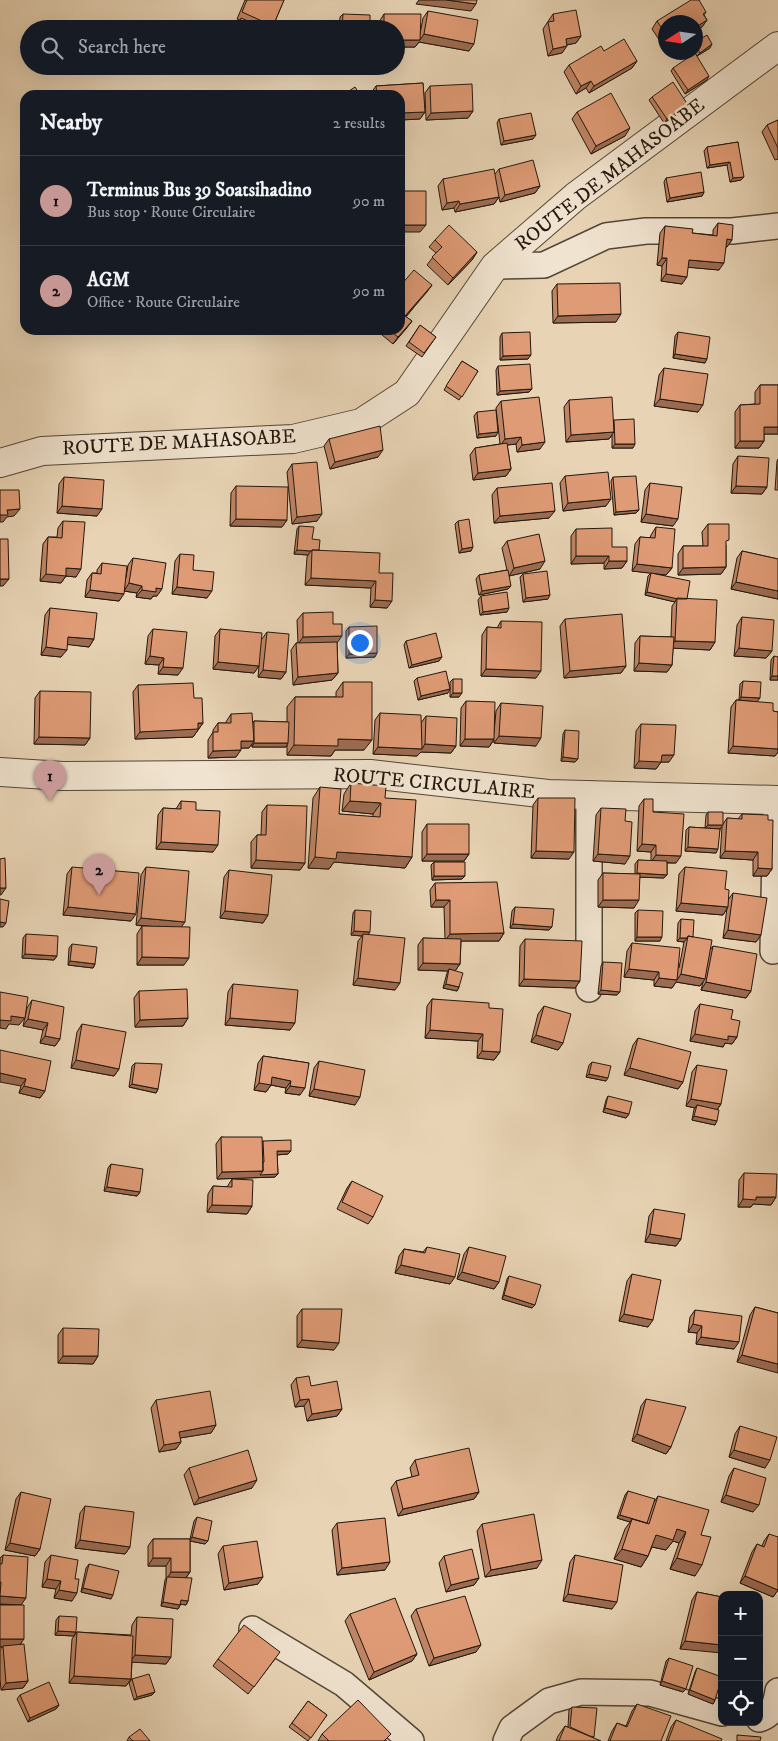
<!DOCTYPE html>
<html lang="en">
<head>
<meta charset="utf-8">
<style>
  :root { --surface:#171b24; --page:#242831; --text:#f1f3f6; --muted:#9ea1a6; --line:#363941; --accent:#c59692 }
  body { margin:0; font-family:"IM FELL DW Pica",serif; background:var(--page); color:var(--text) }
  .controls { position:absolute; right:15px; bottom:15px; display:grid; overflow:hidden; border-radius:10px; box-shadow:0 5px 20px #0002 }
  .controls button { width:45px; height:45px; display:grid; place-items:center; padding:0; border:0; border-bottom:1px solid var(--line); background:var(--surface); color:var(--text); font:25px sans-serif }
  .compass { position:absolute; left:658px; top:15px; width:45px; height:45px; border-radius:50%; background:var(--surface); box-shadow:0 5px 20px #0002; rotate:258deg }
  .you { position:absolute; left:359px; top:642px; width:18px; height:18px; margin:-12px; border:4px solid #fff; border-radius:50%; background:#1a73e8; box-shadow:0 0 0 8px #1a73e833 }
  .badge { display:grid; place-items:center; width:32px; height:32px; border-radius:50%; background:var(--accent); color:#111; font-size:16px; font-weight:700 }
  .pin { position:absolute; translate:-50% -41px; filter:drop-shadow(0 1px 2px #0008) }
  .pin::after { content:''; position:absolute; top:26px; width:18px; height:15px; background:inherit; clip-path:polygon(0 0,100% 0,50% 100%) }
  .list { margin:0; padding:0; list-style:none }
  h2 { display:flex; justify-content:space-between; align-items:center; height:65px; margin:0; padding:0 20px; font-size:21px }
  h2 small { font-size:16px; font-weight:400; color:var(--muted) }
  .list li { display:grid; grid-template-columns:32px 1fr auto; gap:15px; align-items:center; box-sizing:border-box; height:90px; padding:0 20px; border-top:1px solid var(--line) }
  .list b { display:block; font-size:19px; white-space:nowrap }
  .list p { margin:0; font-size:16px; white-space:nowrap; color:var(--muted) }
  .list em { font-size:16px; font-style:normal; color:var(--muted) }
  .icon { flex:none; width:28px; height:28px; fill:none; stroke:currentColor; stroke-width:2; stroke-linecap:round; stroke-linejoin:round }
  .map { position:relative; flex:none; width:778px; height:1741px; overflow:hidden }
  .search { position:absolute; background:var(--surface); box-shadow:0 5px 20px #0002; left:20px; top:20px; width:385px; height:55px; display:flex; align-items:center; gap:12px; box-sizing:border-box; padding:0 18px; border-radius:28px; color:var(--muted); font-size:19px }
  .panel { position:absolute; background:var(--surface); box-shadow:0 5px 20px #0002; left:20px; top:90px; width:385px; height:245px; border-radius:15px }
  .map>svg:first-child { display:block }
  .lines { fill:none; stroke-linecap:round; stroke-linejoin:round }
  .minor-casing { stroke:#544637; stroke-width:28 }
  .tertiary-casing { stroke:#544637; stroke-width:30 }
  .minor { stroke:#f0e3cf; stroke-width:25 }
  .tertiary { stroke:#f0e3cf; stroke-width:28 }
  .wall { fill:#c08565; stroke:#23170d }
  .shaded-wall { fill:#9c6c52; stroke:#23170d }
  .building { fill:#df9b75; stroke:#23170d }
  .labels { text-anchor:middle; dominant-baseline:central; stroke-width:5; stroke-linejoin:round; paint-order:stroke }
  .street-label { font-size:20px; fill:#23170d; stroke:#f0e3cf }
</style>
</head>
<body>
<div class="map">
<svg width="778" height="1741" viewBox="0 0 778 1741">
  <rect width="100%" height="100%" fill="#e8d4b5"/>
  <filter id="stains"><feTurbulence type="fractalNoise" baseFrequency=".004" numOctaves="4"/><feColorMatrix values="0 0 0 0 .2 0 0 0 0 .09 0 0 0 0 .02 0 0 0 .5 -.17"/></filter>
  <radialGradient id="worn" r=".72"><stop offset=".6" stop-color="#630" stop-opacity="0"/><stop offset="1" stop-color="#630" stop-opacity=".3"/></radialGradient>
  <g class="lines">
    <g class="minor-casing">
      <path id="minor" d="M495,266L544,265L606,236L646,231H732L778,226
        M589,794V989
        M773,951L776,800
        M252,1629L344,1684L411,1741
        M759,1719C773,1715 776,1704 778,1691
        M506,1741L512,1728L549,1701L581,1692L650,1693L722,1713"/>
    </g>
    <g class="tertiary-casing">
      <path id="tertiary" d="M0,463L42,451L293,439L361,423L407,393L495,266L576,196L778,46
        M0,772L63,776L370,774L548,794L778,800"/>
    </g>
    <use href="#minor" class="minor"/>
    <use href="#tertiary" class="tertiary"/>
  </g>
  <path class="wall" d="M245,0H284L273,26L271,29H234L240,20L237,19Z
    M428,11L469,51L419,42L415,47H396V29H379V22L384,14L420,34L423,18Z
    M706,12L704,15L707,20L702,27L696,31V22H666V50L652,29L657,21Z
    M343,14L370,29H339L340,17Z
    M553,14L581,36L576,43L567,45L562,53L548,56L543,29Z
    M696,42L710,48L697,56L694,52H696Z
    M604,51L637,61L632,68L589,93L586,88L576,94L564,72L569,65Z
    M673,68L707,80L685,94L671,71Z
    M423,83L425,112L420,119L400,120V95H371V93L376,86Z
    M430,86L473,111L468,118L426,120L425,93Z
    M652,97L688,105L685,109L664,123L649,100Z
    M577,112L625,136L591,154L572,119Z
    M499,119L533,139L501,145L497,123Z
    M778,120V159L775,160L762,132L767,125Z
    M738,142L741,180L730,182L727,165L707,168L704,151L707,147Z
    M499,169L540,186L535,193L500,202L499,197L494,204L455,212L454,208L442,210L438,186L443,179L495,174Z
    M666,178L704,192L702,196L667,202L664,182Z
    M718,223L732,240L726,247L719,270L688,267L682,284L661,281L662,266L657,265L660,233L665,226L692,233L713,235V230Z
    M435,240L477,252L472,260L448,285L427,265L436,253L429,247Z
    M557,284L616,322L553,323L552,291Z
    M432,285L406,317L412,321L393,344L376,330H400V286Z
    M420,325L436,337L422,357L406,346Z
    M678,332L705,363L673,358L675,336Z
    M502,333L528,359L500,360V337Z
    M462,361L478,371L459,400L444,390Z
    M498,366L532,389L529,392L497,395L496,370Z
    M664,368L698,412L654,406L659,375Z
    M760,385H778V434H764V441L759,448H735V412L740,405L755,404V392Z
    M569,400L613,421L614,420L633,448H612V435L609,439L566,442L564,407Z
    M501,401L540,449L517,452L516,444L507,445L511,469L506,476L473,480L470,455L475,448L500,444L496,408Z
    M477,412L496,436L477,438L474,416Z
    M329,439L378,457L330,469L324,446Z
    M738,456L767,487L762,494L731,493L733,464Z
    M778,459V490H775L777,461Z
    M292,464L317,521L292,524L287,472Z
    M565,476L606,506L563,511L560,483Z
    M64,477L97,516L57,513L59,484Z
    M613,477L639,510L636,513L614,515L611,481Z
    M650,483L673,526L641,522L645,490Z
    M236,486L287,520L282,527L230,526L231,493Z
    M497,488L549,518L494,523L492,495Z
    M63,521L76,577L66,576L61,583L40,581L43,544L48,537H57L58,528Z
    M458,521L471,551L459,553L455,524Z
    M708,524L726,545V567L721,574L678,575V554L683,546H703L702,532Z
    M299,526L312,539L319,550L379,573L387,608L370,607L371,588L305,585L307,557L308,555L294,554L297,529Z
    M656,527L672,568L666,575L655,574L687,599L715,642L710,650L673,648L672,665L667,672L634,671L635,643L640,636L671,637L672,606L675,602L645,595L648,576L651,573L632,571L635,544L640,537L650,538L651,535Z
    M576,529L612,547L627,561L622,568L604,569V563L571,564V536Z
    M507,541L540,569L509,576L508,589L479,595L476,579L479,575L507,570L502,548Z
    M742,551L778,559V599L731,589L737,558Z
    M180,554L193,570L207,598L172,594L175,561Z
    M133,558L157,596H153L151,599L136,597L137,593L124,591L119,601L85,597L87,580L92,573H97V570L102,563L126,578L128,565Z
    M523,574L548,599L523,602L520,577Z
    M481,596L507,612L480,615L478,600Z
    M50,608L94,639L89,647L67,644L61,657L41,655L45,615Z
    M303,613L333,624L337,643L338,673L332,680L293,685L291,650L296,643H298L297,620Z
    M742,617L772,651L766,658L734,656L737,625Z
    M565,619L626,666L621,673L564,678L560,626Z
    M501,621L536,678L481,676L482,635L487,627L497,628Z
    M349,627L375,657L346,658V631Z
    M153,629L178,675L158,674L159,665L145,664L148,636Z
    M220,629L262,639L267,632L286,672L281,679L258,677L259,666L254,673L213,669L215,636Z
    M406,641L439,661L409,668L404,645Z
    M774,656L778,680H770L771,660Z
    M417,678L448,693L418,700L414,681Z
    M453,679L459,697H450V682Z
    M743,681L757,702L773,711L778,712V752L775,756L728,753L731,707L736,700H739L740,684Z
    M343,682L364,750H335L331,756L287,755V745L286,747H252V744L249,748H241L236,757L208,758V740L213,732V730L218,723H226V722L231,714L253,723L254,721L287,722V707L295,697H336V692Z
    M138,685L194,698L203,723L193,737L135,739L133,692Z
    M40,691L90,738L85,745L34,744L35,698Z
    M466,701L494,733L496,711L501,703L536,746L494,743V740L489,747L460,746L461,708Z
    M380,713L421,723L426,716L456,746L451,753L421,752L417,756L373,754L375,720Z
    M641,724L669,762H661L656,769L634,768L636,731Z
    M565,730L578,759L575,762L561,761L563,734Z
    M351,783L385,798L412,857L405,868L334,862L329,869L308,868L313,798L320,787L339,814L373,817V814L342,811L344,794Z
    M538,798L569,859L531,858L533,805Z
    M644,799L653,812L676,863H667V875L664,878L640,877L634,908L598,907V880L603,873L635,874V864L638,860L651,861V852L637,851L639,806Z
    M181,801L196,810L213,852L156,849L158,815L163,808L176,809Z
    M267,805L305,863L300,870L251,868V842L257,835H261L262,812Z
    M601,808L625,864L593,861L596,815Z
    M708,812L723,824L727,818L738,819L742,814L768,820L772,869L767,876H753V860L720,858L722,827L720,829L716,853L685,851L686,830L689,827L705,828L706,815Z
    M427,824L469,854L464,861H422V832Z
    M434,862L465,876L462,879L432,880L431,865Z
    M72,867L131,921L63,915L67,874Z
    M146,867L181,927L184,965H137V934L142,926L148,927L136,925L141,875Z
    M685,867L725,889L728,900L733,893L761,935L756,942L723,938L727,908L723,915L676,911L679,874Z
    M229,870L268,915L263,923L220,918L224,877Z
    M435,883L504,933L499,941H461L460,964L455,971L459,987L457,991L443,988L447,973L448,971L418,970V945L423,938L445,939L444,907H431L430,890Z
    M515,907L552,927L549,930L510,928L512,911Z
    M355,910L370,932L368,934L395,990L353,985L358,941L362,936L351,935L353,913Z
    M638,910L660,941H635V913Z
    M681,919L693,937L710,950L713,946L751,991L746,998L701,990L703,982L700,986L676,982L672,988L654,986V980L624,977L627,951L632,943L679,968L684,942L677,941L678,923Z
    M26,934L57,956L54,960L22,958L23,938Z
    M525,939L580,981L575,988L519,986L520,946Z
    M72,944L95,964L93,968L68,965L69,948Z
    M603,962L617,995L598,994L601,966Z
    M233,984L290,1030L225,1025L228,992Z
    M139,991L188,1018L183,1026L135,1027L134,998Z
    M432,999L489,1008L500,1052L494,1060L477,1058L478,1041L425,1038L427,1006Z
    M32,1000L60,1039L55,1046L40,1043L43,1030L23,1026L27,1008Z
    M700,1004L731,1019L737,1037L732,1044L725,1043L723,1047L690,1041L695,1011Z
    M544,1006L563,1043L558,1050L531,1042L538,1014Z
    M82,1024L119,1069L114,1076L71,1068L77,1032Z
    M638,1038L683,1082L678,1089L624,1075L633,1045Z
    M0,1050L45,1091L40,1098L19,1093L21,1086Z
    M263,1056L309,1063L300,1095L285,1093L286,1088L271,1085L266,1092L254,1090L258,1063Z
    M319,1061L355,1105L309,1096L314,1068Z
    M592,1062L606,1081L586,1077L589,1065Z
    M135,1063L158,1089L156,1093L129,1087L132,1066Z
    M697,1065L721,1104L717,1110L715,1125L692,1120L694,1109L695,1108L686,1106L692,1072Z
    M608,1096L629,1114L626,1118L603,1112L606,1100Z
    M221,1137L262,1142L263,1141L291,1151L288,1154L277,1155L278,1174L275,1177L217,1179L216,1144Z
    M111,1164L140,1192L137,1196L104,1191L108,1168Z
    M744,1173L776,1197L771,1205L753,1204L751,1207H738L739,1180Z
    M232,1179L252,1206L247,1214L207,1212L208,1194L213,1186L227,1187Z
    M352,1181L373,1217L368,1224L337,1209L347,1188Z
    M654,1209L681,1239L676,1246L645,1242L649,1216Z
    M427,1247L450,1284L395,1273L399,1256L404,1249L423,1252Z
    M469,1247L499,1282L494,1289L457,1279L464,1254Z
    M632,1274L648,1327L619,1321L627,1281Z
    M509,1276L535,1305L532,1308L502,1299L507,1279Z
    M755,1307L778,1313L737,1362L750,1315Z
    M302,1309L334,1350L297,1347V1316Z
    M695,1310L734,1349L696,1344L697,1333L688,1332L690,1317Z
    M63,1328L98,1356L93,1364L58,1363V1335Z
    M296,1378L311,1386L342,1409L337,1416L307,1421L304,1406L295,1407L291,1385Z
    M646,1399L671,1447L666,1454L632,1441L641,1406Z
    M156,1400L216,1425L211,1433L180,1438L181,1442L176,1449L159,1452L151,1408Z
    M740,1426L765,1468L729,1457L735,1434Z
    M415,1460L479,1492L474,1499L398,1516L391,1488L396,1481L412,1477L410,1468Z
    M189,1468L252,1488L194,1505L184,1475Z
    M734,1468L753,1512L721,1502L729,1476Z
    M628,1491L654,1502L658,1496L701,1535L695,1576L670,1569L679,1543L673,1541L666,1550L652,1547L648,1556L641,1567L614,1559L625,1529L630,1522L617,1518L625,1495Z
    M21,1492L40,1549L35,1556L5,1550L16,1499Z
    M85,1506L130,1547L125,1554L75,1548L80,1513Z
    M197,1517L205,1544L190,1541V1572L186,1578L188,1601L186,1605L181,1604L178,1609L161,1606L165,1580L166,1578V1566H148V1546L153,1539H190L194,1521Z
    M337,1523L385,1570L337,1575L332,1530Z
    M482,1524L537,1568L485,1577L477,1531Z
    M769,1534L778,1590L773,1597L740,1583L752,1552L757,1544L762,1546L764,1541Z
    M223,1546L258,1584L224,1590L218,1554Z
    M3,1555L21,1605V1645L28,1681L23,1688L1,1690L0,1679V1650L2,1647H0V1605H11L0,1604V1558Z
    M51,1555L72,1601L54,1598L56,1589L42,1587L45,1562Z
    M575,1555L612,1609L563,1601L570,1562Z
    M444,1556L479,1578L474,1585L446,1592L439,1563Z
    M89,1564L111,1599L81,1592L86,1568Z
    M697,1592L722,1597L680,1649L692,1600Z
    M416,1609L476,1652L429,1666L411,1616Z
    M350,1614L417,1654L412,1661L369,1680L345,1621Z
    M59,1616L74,1636L55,1635L56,1620Z
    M137,1617L171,1657L166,1664L132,1662L131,1679L126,1686L69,1683L72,1639L77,1632L131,1635L132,1625Z
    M669,1658L686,1689L683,1692L660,1685L666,1661Z
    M218,1659H275L248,1694L213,1666Z
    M697,1668L715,1700L713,1704L688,1694L695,1672Z
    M132,1679L155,1692L152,1695L134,1700L129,1683Z
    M20,1695L59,1705L56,1709L28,1722L17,1699Z
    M308,1701L327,1715L308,1741L289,1727Z
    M637,1704L661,1741H608L612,1731L617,1723L626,1726L632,1711Z
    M572,1707L594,1737L593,1738L601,1741H556L558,1736L565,1726L568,1727L569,1710Z
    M676,1720L721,1741H666L671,1727Z
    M322,1734L387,1741H318Z
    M129,1737L150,1741H127Z"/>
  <path class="shaded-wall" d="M419,0H447L476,4L471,11L416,4Z
    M707,20L702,27L696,31V27Z
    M424,34L474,44L469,51L419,42L415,47H396V40H420Z
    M581,36L576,43L561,46L566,39Z
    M712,44L710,48L697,56L700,53Z
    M567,46L562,53L548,56L553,49Z
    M637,61L632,68L589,93L594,86Z
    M236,66H253L249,72Z
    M709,76L707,80L685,94L688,90Z
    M591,81L586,88L576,94L581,86Z
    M688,105L685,109L664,123L667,119Z
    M473,111L468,118L426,120L431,113Z
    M425,112L420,119L400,120V113Z
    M630,128L625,136L591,154L596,146Z
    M536,135L533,139L501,145L504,141Z
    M730,162L727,165L707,168L710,165Z
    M744,177L741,180L730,182L733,178Z
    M540,186L535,193L500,202L505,195Z
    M704,192L702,196L667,202L670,198Z
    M499,197L494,204L455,212L460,204Z
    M459,201L454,208L442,210L447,203Z
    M400,225H426L420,232H400Z
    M727,239L732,240L727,247L722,246Z
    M477,252L472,260L448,285L453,278Z
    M662,258H667L662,266L657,265Z
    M689,260L724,263L719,270L684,267Z
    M666,274L687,277L682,284L661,281Z
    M432,285L427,292L400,323L405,316Z
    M621,314L616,322L553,323L558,316Z
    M412,321L406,329L393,344L398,337Z
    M675,354L707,359L705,363L673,358Z
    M531,355L528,359L500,360L503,356Z
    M532,389L529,392L497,395L500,391Z
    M660,399L703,405L698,412L654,406Z
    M764,427H778V434H759Z
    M498,432L496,436L477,438L479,434Z
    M614,432L609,439L566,442L571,435Z
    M521,437L516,444L500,446L505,439Z
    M740,441H764L759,448H735Z
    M545,442L540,449L517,452L522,445Z
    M615,444H635L633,448H612Z
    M383,450L378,457L330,469L335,462Z
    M511,469L506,476L473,480L478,473Z
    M736,486L767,487L762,494L731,493Z
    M611,499L606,506L563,511L568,503Z
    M62,506L102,509L97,516L57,513Z
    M20,509L14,516L7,517L3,522H0V515L7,510Z
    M639,510L636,513L614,515L616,512Z
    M555,511L549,518L494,523L500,516Z
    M322,514L317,521L292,524L297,517Z
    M646,514L678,519L673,526L641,522Z
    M236,519L287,520L282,527L230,526Z
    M473,547L471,551L459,553L462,549Z
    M297,550L311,551L308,555L294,554Z
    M576,556H609L604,563L571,564Z
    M545,561L540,569L509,576L514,568Z
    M609,561H627L622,568L604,569Z
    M637,564L672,568L666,575L632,571Z
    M726,567L721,574L678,575L683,568Z
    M66,568L81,569L76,577L66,576L61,583L40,581L46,574Z
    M311,578L376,581L371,588L305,585Z
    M0,579H9L3,586H0Z
    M736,582L778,591V599L731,589Z
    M129,583L142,586L137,593L124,591Z
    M511,586L508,589L479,595L482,591Z
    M177,587L212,591L207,598L172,594Z
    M156,588L162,589L157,596H153L151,599L136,597L142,590Z
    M90,590L124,594L119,601L85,597Z
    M647,592L677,598L675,602L645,595Z
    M550,595L548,599L523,602L526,598Z
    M375,600L392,601L387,608L370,607Z
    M509,608L507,612L480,615L483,612Z
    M342,636L337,643L298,644L303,637Z
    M68,637L94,639L89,647L63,644Z
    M675,641L715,642L710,650L670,648Z
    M46,647L67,650L61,657L41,655Z
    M739,648L772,651L766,658L734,656Z
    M377,653L375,657L346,658L349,654Z
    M150,656L164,658L159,665L145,664Z
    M442,657L439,661L409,668L412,665Z
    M218,662L259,666L254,673L213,669Z
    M639,663L672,665L667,672L634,671Z
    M626,666L621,673L564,678L570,671Z
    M163,667L183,668L178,675L158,674Z
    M486,669L541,671L536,678L481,676Z
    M263,670L286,672L281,679L258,677Z
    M338,673L332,680L293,685L298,677Z
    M772,676H778V680H770Z
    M450,689L448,693L418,700L421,696Z
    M453,693H462L459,697H450Z
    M741,697L760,698L757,702L739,700Z
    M198,723H203L193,737L135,739L140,732Z
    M499,736L541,738L536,746L494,743Z
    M39,737L90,738L85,745L34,744Z
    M338,739L372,740L364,750H335L331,756L287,755L294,745Z
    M465,739H494L489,747L460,746Z
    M241,741H254L249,748H236Z
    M254,743H288L286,747H252Z
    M425,744L456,746L451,753L421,752L417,756L373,754L378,747L422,749Z
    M733,746L778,749V752L775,756L728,753Z
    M241,750L236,757L208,758L213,751Z
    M662,755H674L669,762H661L656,769L634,768L639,761Z
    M563,757L578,759L575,762L561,761Z
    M350,801L381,803L373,814L342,811Z
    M708,825H723L720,829L705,828Z
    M161,842L218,845L213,852L156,849Z
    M642,844L656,845L651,852L637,851Z
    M688,847L718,849L716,853L685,851Z
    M536,851L574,852L569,859L531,858Z
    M725,851L758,852L753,860L720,858Z
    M337,852L412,857L405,868L334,862L329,869L308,868L315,857Z
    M427,854H469L464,861H422Z
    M598,854L630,856L625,864L593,861Z
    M656,855L681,856L676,863L651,862Z
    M256,860L305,863L300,870L251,868Z
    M758,868L772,869L767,876H753Z
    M637,873L667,875L664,878L635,877Z
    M434,876H465L462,879L432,880Z
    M0,888H6L1,895H0Z
    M436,900H450L444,907H431Z
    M603,900H639L634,908L598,907Z
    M681,903L728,907L723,915L676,911Z
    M68,907L136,914L131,921L63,915Z
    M225,911L268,915L263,923L220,918Z
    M141,918L185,922L180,929L136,925Z
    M0,922L6,923L3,927H0Z
    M513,924L552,927L549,930L510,928Z
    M728,930L761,935L756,942L723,938Z
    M354,931L370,932L367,936L363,934L362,936L351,935Z
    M504,933L499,941H445L450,934Z
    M637,937H662L660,941H635Z
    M680,938H687L684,942L677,941Z
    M25,954L57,956L54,960L22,958Z
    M142,957L189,958L184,965H137Z
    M70,961L95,964L93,968L68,965Z
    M423,963L460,964L455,971L449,969L448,971L418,970Z
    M629,969L659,972L654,980L624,977Z
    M681,974L705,979L700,986L676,982L672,988L654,986L659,978L677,980Z
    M358,978L400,983L395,990L353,985Z
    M524,979L580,981L575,988L519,986Z
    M706,982L751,991L746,998L701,990Z
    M446,984L459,987L457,991L443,988Z
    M601,990L620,992L617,995L598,994Z
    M11,1016L25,1018L19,1025L9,1024L6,1029L0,1028V1020Z
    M188,1018L183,1026L135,1027L140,1020Z
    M230,1018L295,1023L290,1030L225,1025Z
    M28,1019L48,1023L43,1030L23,1026Z
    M430,1030L483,1034L478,1041L425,1038Z
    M695,1034L728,1036L737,1037L732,1044L725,1043L723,1047L690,1041Z
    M536,1035L563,1043L558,1050L531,1042Z
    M45,1036L60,1039L55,1046L40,1043Z
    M482,1051L500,1052L494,1060L477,1058Z
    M76,1060L119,1069L114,1076L71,1068Z
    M630,1068L683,1082L678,1089L624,1075Z
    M0,1073L26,1079L21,1086L0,1082Z
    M589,1074L608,1078L606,1081L586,1077Z
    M272,1077L291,1081L286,1088L271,1085L266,1092L254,1090L259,1083Z
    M132,1084L158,1089L156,1093L129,1087Z
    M24,1086L45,1091L40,1098L19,1093Z
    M290,1086L305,1088L300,1095L285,1093Z
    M314,1089L360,1097L355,1105L309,1096Z
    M691,1099L721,1104L716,1111L697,1105L695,1108L686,1106Z
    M605,1108L629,1114L626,1118L603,1112Z
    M694,1116L717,1121L715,1125L692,1120Z
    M277,1151H291L288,1154L274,1155Z
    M263,1171L278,1174L275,1177L217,1179L222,1172Z
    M107,1187L140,1192L137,1196L104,1191Z
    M756,1197H776L771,1205L753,1204L751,1207H738L743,1199Z
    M212,1205L252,1206L247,1214L207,1212Z
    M650,1234L681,1239L676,1246L645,1242Z
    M401,1265L455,1277L450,1284L395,1273Z
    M462,1272L499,1282L494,1289L457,1279Z
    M504,1295L535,1305L532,1308L502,1299Z
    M624,1314L653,1320L648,1327L619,1321Z
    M693,1324L702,1326L697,1333L688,1332Z
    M701,1337L739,1342L734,1349L696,1344Z
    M302,1340L339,1343L334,1350L297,1347Z
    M742,1355L778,1364V1373L737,1362Z
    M63,1356H98L93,1364L58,1363Z
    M309,1399L304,1406L295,1407L300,1400Z
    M342,1409L337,1416L307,1421L312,1414Z
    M216,1425L211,1433L174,1439L179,1432Z
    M637,1434L671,1447L666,1454L632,1441Z
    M181,1442L176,1449L159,1452L164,1445Z
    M734,1450L770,1460L765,1468L729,1457Z
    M257,1480L252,1488L194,1505L199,1498Z
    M479,1492L474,1499L398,1516L403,1509Z
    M726,1495L759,1505L753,1512L721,1502Z
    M620,1515L647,1523L632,1519L630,1522L617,1518Z
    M677,1529L686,1532L679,1543L673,1541L666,1550L648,1546L656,1535Z
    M192,1537L208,1541L205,1544L190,1541Z
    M80,1540L130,1547L125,1554L75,1548Z
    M10,1543L40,1549L35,1556L5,1550Z
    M622,1549L648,1556L641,1567L614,1559Z
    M153,1558H171L166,1566H148Z
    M677,1558L702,1565L695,1576L670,1569Z
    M542,1560L537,1568L485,1577L491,1570Z
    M390,1562L385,1570L337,1575L342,1568Z
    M171,1572H190L185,1579L166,1580Z
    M745,1576L778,1590L773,1597L740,1583Z
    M263,1577L258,1584L224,1590L229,1583Z
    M479,1578L474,1585L446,1592L451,1585Z
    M47,1579L61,1581L56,1589L42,1587Z
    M83,1588L113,1595L111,1599L81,1592Z
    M59,1590L77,1593L72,1601L54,1598Z
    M568,1594L617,1602L612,1609L563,1601Z
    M0,1596L26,1598L21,1605L0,1604Z
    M181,1600L188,1601L186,1605L179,1604Z
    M163,1602L180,1605L178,1609L161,1606Z
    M58,1631L76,1632L74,1636L55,1635Z
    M0,1639H24L19,1646L0,1647Z
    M685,1641L722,1645V1653L680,1649Z
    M481,1645L476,1652L429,1666L434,1658Z
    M417,1654L412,1661L369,1680L374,1672Z
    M135,1655L171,1657L166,1664L130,1662Z
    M74,1676L131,1679L126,1686L69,1683Z
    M28,1681L23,1688L1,1690L6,1683Z
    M662,1681L686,1689L683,1692L660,1685Z
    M690,1690L715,1700L713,1704L688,1694Z
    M155,1692L152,1695L134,1700L137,1697Z
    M59,1705L56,1709L28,1722L30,1718Z"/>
  <path class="building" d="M247,0H284L273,26L242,12Z
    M447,0H477L476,4Z
    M691,0H699L706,12L703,14L707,20L696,27V22H666V35L657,21Z
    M576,10L581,36L566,39L567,46L553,49L548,22L554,21L553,14Z
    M428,11L478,20L474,44L424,34Z
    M343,14L370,15V29H342Z
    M384,14H421L420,40H396V29H384Z
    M241,18L266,29H237Z
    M707,35L712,44L700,53L696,46V42Z
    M624,39L637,61L594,86L591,81L581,86L569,65L601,46L604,51Z
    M695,53L709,76L688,90L673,68Z
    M673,82L688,105L667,119L652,97Z
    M423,83L425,112L400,113V95H377L376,86Z
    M472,84L473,111L431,113L430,86Z
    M355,87L360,95H343Z
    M611,93L630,128L596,146L577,112Z
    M531,113L536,135L504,141L499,119Z
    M778,120V148L767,125Z
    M738,142L744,177L733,178L730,162L710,165L707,147Z
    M533,160L540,186L505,195L499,169Z
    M494,169L499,197L460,204L459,201L447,203L443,179Z
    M701,172L704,192L670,198L666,178Z
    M400,191H426V225H400Z
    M718,223L733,225L732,240L727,239L724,263L689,260L687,277L666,274L667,258H662L665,226L693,229L692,233L717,236Z
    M449,225L477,252L453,278L432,257L442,247L435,240Z
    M414,270L432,285L405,316L412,321L398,337L389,330H400V286Z
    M620,283L621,314L558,316L557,284Z
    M420,325L436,337L424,353L409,342Z
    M530,332L531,355L503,356L502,333Z
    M678,332L710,337L707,359L675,354Z
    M462,361L478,371L462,397L446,386Z
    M530,364L532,389L500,391L498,366Z
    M664,368L708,374L703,405L660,399Z
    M760,385H778V427H764V441H740V405L760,404Z
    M539,397L545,442L522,445L521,437L505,439L501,401Z
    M612,397L614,432L571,435L569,400Z
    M496,410L498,432L479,434L477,412Z
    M634,419L635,444H615L614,420Z
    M380,426L383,450L335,462L329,439Z
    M507,443L511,469L478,473L475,448Z
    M738,456L769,458L767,487L736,486Z
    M317,462L322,514L297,517L292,464Z
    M608,472L611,499L568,503L565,476Z
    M636,476L639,510L616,512L613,477Z
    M64,477L104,480L102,509L62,506Z
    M552,483L555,511L500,516L497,488Z
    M650,483L682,487L678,519L646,514Z
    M236,486L288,487L287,520L236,519Z
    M0,490H19L20,509L7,510L8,515H0Z
    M469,519L473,547L462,549L458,521Z
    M63,521L85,522L81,569L66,568V576L46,574L48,537L62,538Z
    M708,524H729V540L726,541V567L683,568V546H708Z
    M299,526L314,527L312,539L320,540L319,550H312L311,551L297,550Z
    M656,527L675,529L672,568L637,564L640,537L655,538Z
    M612,528V547H627V561H609V556H576V529Z
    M539,534L545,561L514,568L507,541Z
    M0,539H8L9,579H0Z
    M312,550L380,553L379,573H393L392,601L375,600L376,581L311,578Z
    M742,551L778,559V591L736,582Z
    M180,554L194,555L193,570L214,572L212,591L177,587Z
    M133,558L166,563L162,589L156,588V592L142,590V586L129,583Z
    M102,563L127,566L124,594L90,590L92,573L101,574Z
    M508,570L511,586L482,591L479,575Z
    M547,571L550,595L526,598L523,574Z
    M651,573L690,581L687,599H678L647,592Z
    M507,592L509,608L483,612L481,596Z
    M677,598L717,600L715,642L675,641Z
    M50,608L97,613L94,639L68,637L67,650L46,647Z
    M333,612V624H342V636L303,637V613Z
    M622,614L626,666L570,671L565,619Z
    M742,617L774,620L772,651L739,648Z
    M501,621L542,622L541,671L486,669L487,627L501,628Z
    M377,626V653L349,654V627Z
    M153,629L187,632L183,668L163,667L164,658L150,656Z
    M220,629L262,633L259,666L218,662Z
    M267,632L289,634L286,672L263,670Z
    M436,633L442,657L412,665L406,641Z
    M640,636L674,637L672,665L639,663Z
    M337,642L338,673L298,677L296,643Z
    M774,656L778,657V676H772Z
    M446,671L450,689L421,696L417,678Z
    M453,679H462V693H453Z
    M743,681L761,682L760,698L741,697Z
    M343,682H372V740L338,739V746L294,745L295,697H343Z
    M193,683L194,698H202L203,723H198V729L140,732L138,685Z
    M40,691L91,692L90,738L39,737Z
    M736,700L773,703V711L778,712V749L733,746Z
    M466,701L495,702L494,739H465Z
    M501,703L543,706L541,738L499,736Z
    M252,713L254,741H241V750L213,751V732H218V723H231V714Z
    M380,713L421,715L422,749L378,747Z
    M426,716L457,718L456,746L425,744Z
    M254,721L289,722L288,743H254Z
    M641,724L676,725L674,755H662L661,762L639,761Z
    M565,730L579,731L578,759L563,757Z
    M351,783L386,786L385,798L416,800L412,857L337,852L336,859L315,857L320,787L341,789L339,814L380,817L381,803L350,801Z
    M538,798H575L574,852L536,851Z
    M644,799H653V812L684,814L681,856L656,855V845L642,844Z
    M181,801L196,802V810L220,811L218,845L161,842L163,808L181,809Z
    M267,805L307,806L305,863L256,860L257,835H266Z
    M601,808L626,809L625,821L632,822L630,856L598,854Z
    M708,812H723V825H708Z
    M742,814L768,815V820H773L772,869L758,868V852L725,851L727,818L742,819Z
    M427,824H469V854H427Z
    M689,827L720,829L718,849L688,847Z
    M5,858L6,888H0V859Z
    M638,860L667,861V875L637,873Z
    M434,862H465V876H434Z
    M72,867L139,873L136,914L68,907Z
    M146,867L189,871L185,922L141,918Z
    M685,867L727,871L725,889L729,890L728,907L681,903Z
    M229,870L272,875L268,915L225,911Z
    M603,873L640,874L639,900H603Z
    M497,882L504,933L450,934V900H436L435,883Z
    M733,893L767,898L761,935L728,930Z
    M0,899L9,901L6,923L0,922Z
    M515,907L554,909L552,927L513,924Z
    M355,910L371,911L370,932L354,931Z
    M638,910L663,911L662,937H637Z
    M681,919L694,920L693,937L688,936L687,938H680Z
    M142,926L190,927L189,958L142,957Z
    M26,934L58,936L57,956L25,954Z
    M363,934L405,938L400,983L358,978Z
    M688,936L712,940L705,979L681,974Z
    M423,938L461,939L460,964L423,963Z
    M525,939L582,941L580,981L524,979Z
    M632,943L680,948L677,980L659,978V972L629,969Z
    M72,944L97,947L95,964L70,961Z
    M713,946L757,954L751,991L706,982Z
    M603,962L622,963L620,992L601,990Z
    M449,969L463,973L459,987L446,984Z
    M233,984L298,990L295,1023L230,1018Z
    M187,989L188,1018L140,1020L139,991Z
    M0,992L28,997L25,1018L11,1016V1021L0,1020Z
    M432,999L489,1003V1008L503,1009L500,1052L482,1051L483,1034L430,1030Z
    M32,1000L64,1007L60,1039L45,1036L48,1023L28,1019Z
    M700,1004L733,1010L731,1019L740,1021L737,1037L728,1036V1040L695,1034Z
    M544,1006L571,1014L563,1043L536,1035Z
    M82,1024L126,1032L119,1069L76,1060Z
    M638,1038L691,1052L683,1082L630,1068Z
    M0,1050L51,1061L45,1091L24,1086L26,1079L0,1073Z
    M263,1056L309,1063L305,1088L290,1086L291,1081L272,1077L271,1085L259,1083Z
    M319,1061L365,1070L360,1097L314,1089Z
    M592,1062L611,1066L608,1078L589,1074Z
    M135,1063L162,1064L158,1089L132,1084Z
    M697,1065L727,1070L721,1104L691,1099Z
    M608,1096L632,1102L629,1114L605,1108Z
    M697,1105L719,1110L717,1121L694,1116Z
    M221,1137H262L263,1171L222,1172Z
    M291,1140V1151H277L278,1174L260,1175L263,1171V1162H264L263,1141Z
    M111,1164L143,1169L140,1192L107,1187Z
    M744,1173L777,1174L776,1197H756V1200L743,1199Z
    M232,1179L253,1180L252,1206L212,1205L213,1186L232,1187Z
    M352,1181L383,1196L373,1217L342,1202Z
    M654,1209L685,1214L681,1239L650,1234Z
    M427,1247L460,1254L455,1277L401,1265L404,1249L425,1253Z
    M469,1247L506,1256L499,1282L462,1272Z
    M632,1274L661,1280L653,1320L624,1314Z
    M509,1276L541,1285L535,1305L504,1295Z
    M755,1307L778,1313V1364L742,1355Z
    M302,1309H342L339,1343L302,1340Z
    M695,1310L742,1316L739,1342L701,1337L702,1326L693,1324Z
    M63,1328L99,1329L98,1356H63Z
    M309,1376L311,1386L337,1381L342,1409L312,1414L309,1399L300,1400L296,1378Z
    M210,1391L216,1425L179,1432L181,1442L164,1445L156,1400Z
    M646,1399L686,1407L671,1447L637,1434Z
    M740,1426L777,1437L770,1460L734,1450Z
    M469,1448L479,1492L403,1509L396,1481L419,1475L415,1460Z
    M248,1450L257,1480L199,1498L189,1468Z
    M734,1468L766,1478L759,1505L726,1495Z
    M628,1491L655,1499L647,1523L620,1515Z
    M21,1492L51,1499L40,1549L10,1543Z
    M658,1496L709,1510L701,1535L711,1537L702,1565L677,1558L686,1532L677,1529L673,1540L656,1535L648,1556L622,1549L632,1519L649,1524Z
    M85,1506L134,1512L130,1547L80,1540Z
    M534,1514L542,1560L491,1570L482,1524Z
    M197,1517L212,1521L208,1541L192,1537Z
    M385,1518L390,1562L342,1568L337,1523Z
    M769,1534L778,1537V1590L745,1576L757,1544L764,1547Z
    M153,1539H190V1572H171V1558H153Z
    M257,1541L263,1577L229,1583L223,1546Z
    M472,1549L479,1578L451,1585L444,1556Z
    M3,1555L28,1557L26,1598L0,1596L1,1582H0V1564H2Z
    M51,1555L78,1560L75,1579H79L77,1593L59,1590L61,1581L47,1579Z
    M575,1555L623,1565L617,1602L568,1594Z
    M89,1564L119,1571L113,1595L83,1588Z
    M167,1577L192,1578L188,1601L181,1600L180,1605L163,1602Z
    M697,1592L722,1597V1645L685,1641Z
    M465,1596L481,1645L434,1658L416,1609Z
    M395,1598L417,1654L374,1672L350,1614Z
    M0,1605H24V1639H0Z
    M59,1616L77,1617L76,1632L58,1631Z
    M137,1617L173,1619L171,1657L135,1655Z
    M244,1625L280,1652L254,1687L218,1659Z
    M77,1632L133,1636L131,1679L74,1676Z
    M24,1644L28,1681L6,1683L3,1646Z
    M669,1658L693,1666L686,1689L662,1681Z
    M697,1668L722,1677L715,1700L690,1690Z
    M149,1674L155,1692L137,1697L132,1679Z
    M49,1682L59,1705L30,1718L20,1695Z
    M358,1700L391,1734L384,1741H329L322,1734Z
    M308,1701L327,1715L311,1738L292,1723Z
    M637,1704L671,1716L661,1741H610L617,1723L627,1727Z
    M572,1707L597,1708L594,1737L590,1736L570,1727Z
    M676,1720L722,1739L721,1741H668Z
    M565,1726L601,1741H559Z
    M140,1729L150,1741H133L129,1737Z
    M737,1735L761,1737L760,1741H737Z"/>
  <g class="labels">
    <g class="street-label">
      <text transform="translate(610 175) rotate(-38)">ROUTE DE MAHASOABE</text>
      <text transform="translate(179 443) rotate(-3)">ROUTE DE MAHASOABE</text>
      <text transform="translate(434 784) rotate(5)">ROUTE CIRCULAIRE</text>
    </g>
  </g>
  <rect width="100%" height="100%" filter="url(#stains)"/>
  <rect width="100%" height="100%" fill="url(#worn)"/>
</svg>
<div class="controls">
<button>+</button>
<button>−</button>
<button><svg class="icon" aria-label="locate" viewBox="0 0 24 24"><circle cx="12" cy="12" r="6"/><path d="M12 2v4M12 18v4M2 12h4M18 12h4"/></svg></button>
</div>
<svg class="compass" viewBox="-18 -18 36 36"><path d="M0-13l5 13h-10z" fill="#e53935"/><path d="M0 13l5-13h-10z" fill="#9ea1a6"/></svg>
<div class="you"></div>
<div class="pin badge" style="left:50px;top:801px">1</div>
<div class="pin badge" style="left:99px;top:895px">2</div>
<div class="search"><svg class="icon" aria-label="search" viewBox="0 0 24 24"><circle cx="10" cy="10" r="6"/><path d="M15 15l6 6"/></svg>Search here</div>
<section class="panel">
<h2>Nearby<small>2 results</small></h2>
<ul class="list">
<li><span class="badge">1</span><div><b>Terminus Bus 39 Soatsihadino</b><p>Bus stop · Route Circulaire</p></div><em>90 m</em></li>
<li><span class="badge">2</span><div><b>AGM</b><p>Office · Route Circulaire</p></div><em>90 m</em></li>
</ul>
</section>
</div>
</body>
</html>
